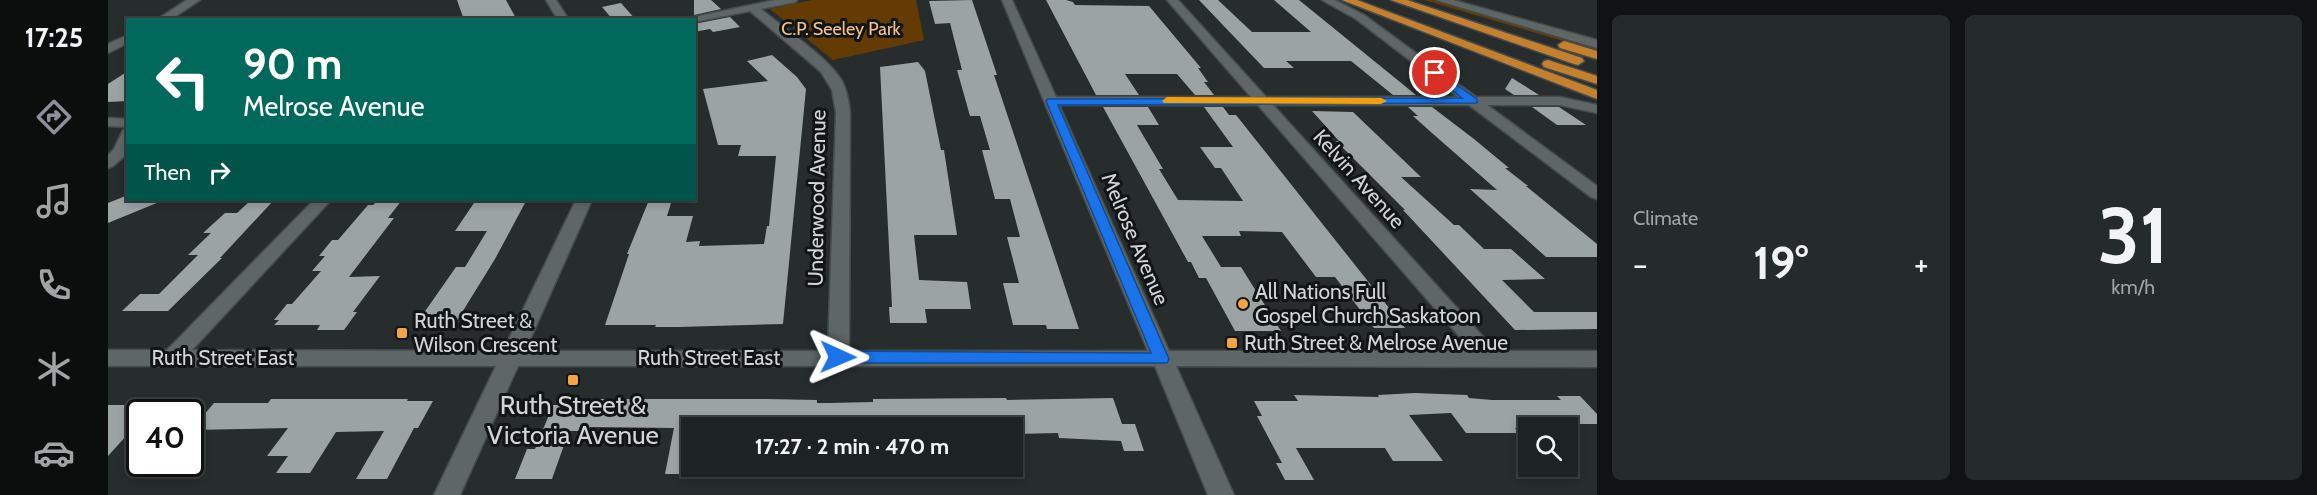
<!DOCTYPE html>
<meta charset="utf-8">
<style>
:root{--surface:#1d2222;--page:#252a2a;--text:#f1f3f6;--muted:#a0a4a5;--line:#3b3f40;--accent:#8c9099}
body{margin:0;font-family:Cabin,sans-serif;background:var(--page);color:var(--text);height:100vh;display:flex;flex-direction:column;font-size:22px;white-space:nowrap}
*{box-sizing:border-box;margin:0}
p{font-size:20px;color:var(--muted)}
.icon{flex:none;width:33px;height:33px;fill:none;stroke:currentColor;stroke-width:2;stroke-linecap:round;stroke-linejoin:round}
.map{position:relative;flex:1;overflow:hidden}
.side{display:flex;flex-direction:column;gap:15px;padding:15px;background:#101313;width:720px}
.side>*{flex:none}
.top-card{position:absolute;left:18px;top:18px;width:570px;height:183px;border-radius:0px;box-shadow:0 3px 9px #0003,0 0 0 2px var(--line);background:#00695c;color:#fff;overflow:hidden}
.buttons{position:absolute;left:1410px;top:417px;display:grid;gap:12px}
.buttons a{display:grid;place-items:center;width:60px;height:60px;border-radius:0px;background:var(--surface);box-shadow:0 3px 9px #0003,0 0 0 2px var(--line);font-size:30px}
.speed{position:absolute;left:18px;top:399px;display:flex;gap:12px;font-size:30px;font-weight:700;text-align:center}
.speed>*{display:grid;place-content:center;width:78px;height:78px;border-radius:50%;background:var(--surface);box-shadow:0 3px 9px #0003,0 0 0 2px var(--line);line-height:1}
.speed .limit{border:3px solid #111;border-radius:9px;background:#fff;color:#111}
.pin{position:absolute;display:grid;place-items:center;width:51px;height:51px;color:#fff;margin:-26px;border:3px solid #fff;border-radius:50%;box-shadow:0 2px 6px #0007}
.me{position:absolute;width:66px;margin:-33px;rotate:91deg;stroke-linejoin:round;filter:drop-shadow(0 0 4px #0008)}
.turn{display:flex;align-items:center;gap:21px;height:126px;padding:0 18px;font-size:27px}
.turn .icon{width:78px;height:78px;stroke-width:2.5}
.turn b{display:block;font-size:42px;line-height:51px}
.then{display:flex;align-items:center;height:57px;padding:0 18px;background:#0003;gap:12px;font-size:22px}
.big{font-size:45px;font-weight:800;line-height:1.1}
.side .card{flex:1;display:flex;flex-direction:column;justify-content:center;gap:9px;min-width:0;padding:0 21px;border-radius:9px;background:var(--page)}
.side .dial{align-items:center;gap:0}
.dial b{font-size:78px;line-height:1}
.heat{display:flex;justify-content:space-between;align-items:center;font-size:33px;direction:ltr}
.side .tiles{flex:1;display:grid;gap:15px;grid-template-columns:repeat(2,1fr)}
.trip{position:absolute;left:573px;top:417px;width:342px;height:60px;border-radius:0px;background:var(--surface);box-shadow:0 3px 9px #0003,0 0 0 2px var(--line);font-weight:800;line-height:60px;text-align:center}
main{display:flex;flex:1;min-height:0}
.tabs{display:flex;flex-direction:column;width:108px;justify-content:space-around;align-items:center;background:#0c0e0e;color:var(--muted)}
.tabs .icon{width:42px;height:42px}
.tabs .on{color:var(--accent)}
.tabs b{font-size:27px;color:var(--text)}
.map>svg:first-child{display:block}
.green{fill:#643c03}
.building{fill:#9ba3a3}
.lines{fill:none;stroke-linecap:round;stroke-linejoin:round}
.minor-casing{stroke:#464b4b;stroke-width:3}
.highway-casing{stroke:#464b4b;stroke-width:3}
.minor{fill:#5f6666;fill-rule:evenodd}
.highway{fill:#c4802c;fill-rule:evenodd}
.route{fill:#1a73e8;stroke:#114b97;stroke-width:1.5}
.slow{fill:#f59e0b}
.poi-dot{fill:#f4a444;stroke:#121515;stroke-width:2}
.labels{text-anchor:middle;stroke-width:6;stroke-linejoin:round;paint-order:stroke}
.far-park-label{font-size:18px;fill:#f3c08a;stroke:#121515}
.street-label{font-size:21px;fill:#d1d5d5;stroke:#121515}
.poi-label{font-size:21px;fill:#d1d5d5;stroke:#121515;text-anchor:start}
.near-poi-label{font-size:26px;fill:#d1d5d5;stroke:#121515}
</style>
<main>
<nav class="tabs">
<b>17:25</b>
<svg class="icon on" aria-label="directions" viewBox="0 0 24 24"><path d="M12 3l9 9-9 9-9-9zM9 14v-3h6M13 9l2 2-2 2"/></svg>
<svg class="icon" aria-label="music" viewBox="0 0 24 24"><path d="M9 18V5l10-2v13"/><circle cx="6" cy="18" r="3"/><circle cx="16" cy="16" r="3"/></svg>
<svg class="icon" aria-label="phone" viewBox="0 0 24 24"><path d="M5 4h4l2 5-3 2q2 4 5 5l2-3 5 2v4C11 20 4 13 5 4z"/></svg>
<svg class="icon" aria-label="climate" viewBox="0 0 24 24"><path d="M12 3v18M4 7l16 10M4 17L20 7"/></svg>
<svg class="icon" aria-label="car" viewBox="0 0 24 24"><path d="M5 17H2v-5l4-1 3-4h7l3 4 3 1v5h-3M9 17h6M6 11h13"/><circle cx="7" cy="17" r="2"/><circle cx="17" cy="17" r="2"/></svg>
</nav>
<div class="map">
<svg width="1489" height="495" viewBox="0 0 1489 495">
<rect width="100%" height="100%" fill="#272d2d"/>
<g class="green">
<polygon points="704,0 808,0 816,40 725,60 662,9"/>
<polygon points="1316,0 1324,0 1489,47 1489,51"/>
</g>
<g class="building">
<polygon points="349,0 398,0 409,20 356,20"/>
<polygon points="586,0 603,0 613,9 586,15"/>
<polygon points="864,0 889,75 886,75 971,329 939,329 938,325 905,325 895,283 911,283 899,237 912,237 902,199 887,199 874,150 882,150 872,116 862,116 849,70 854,70 842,23 827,24 821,1"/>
<polygon points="938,0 958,0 965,2 967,5 1041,6 1093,68 1090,68 1100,82 1096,82 1106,95 1087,95 1069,74 1017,74 1031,95 988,95"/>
<polygon points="1091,0 1110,0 1144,32 1203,32 1166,0 1191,0 1308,95 1285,95 1243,61 1178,61 1186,68 1156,68"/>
<polygon points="513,3 528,20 505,20 494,7"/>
<polygon points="622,17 632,27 605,32 602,29 586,32 586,24"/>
<polygon points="664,55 689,77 698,89 675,324 571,327 547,327 548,325 497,325 521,254 519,254 541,200 564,200 559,216 585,216 578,242 592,241 591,246 656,244 659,226 661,226 668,156 630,156 633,145 610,145 595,89 660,81 639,61"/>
<polygon points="810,62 817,71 833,150 836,150 849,235 806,235 811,280 859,282 863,309 817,309 819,323 782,323 781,307 784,307 772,67"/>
<polygon points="20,71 20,101 0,102 0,84"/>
<polygon points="1404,78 1431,95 1406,95 1397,89"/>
<polygon points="995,107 1040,107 1051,125 1029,125 1055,169 1051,169 1070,200 1135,201 1113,168 1107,168 1092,147 1125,147 1096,107 1115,107 1121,115 1128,115 1297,328 1266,328 1227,277 1208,277 1174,232 1131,231 1133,236 1094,236 1113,267 1133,267 1173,331 1127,331 1098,278 1091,278 1083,262 1080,262"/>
<polygon points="1300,107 1324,107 1366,139 1401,168 1397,168 1420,186 1418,186 1489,244 1489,257 1438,257 1362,189 1389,190 1324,133 1305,116 1310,116"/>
<polygon points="1424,107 1451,107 1478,125 1449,125"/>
<polygon points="1204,111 1245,112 1313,177 1293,177 1346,225 1351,225 1376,249 1403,249 1437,279 1394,280 1426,312 1489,312 1489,329 1407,330 1295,210 1297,210 1228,141 1231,141"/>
<polygon points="20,195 20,200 56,200 0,223 0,203"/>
<polygon points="143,200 166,200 112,258 114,258 60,311 14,311 32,294 51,294 90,255 80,255 103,233 95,233 117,213 129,213"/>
<polygon points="270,200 294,200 280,218 286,218 241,277 272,276 245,312 249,312 236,330 209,330 212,325 166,325 171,320 166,320 179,304 184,304 213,271 204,271 217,256 211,256 224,240 230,240 260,205 265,205"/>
<polygon points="366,203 417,203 387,259 345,327 306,327 348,267 357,267 379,231 347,231"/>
<polygon points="1307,393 1359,395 1361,398 1384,400 1453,400 1449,396 1472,396 1489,414 1489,424 1440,424 1443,428 1407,428 1411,433 1358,433 1343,413 1301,415 1335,461 1285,461 1277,448 1188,448 1206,480 1177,480 1168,463 1174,463 1149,416 1154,416 1146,401 1190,401 1186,395 1271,397 1270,395"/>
<polygon points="898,398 899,400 1005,398 1014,424 1027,424 1036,451 1016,451 1013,441 951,438 950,433 904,434 904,428 584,425 584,474 557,474 566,428 482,427 481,431 461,431 444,479 407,479 419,449 427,449 445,405 461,405 463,399 658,399 709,400 709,403 721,403 765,402 765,399"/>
<polygon points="163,399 300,399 299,401 325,401 310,428 306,428 279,479 248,479 276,431 228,432 202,473 168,473 180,456 159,456 180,428 83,430 106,403 160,403"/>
<polygon points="0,405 32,405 32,434 20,434 0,456"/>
</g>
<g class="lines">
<defs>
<g id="minor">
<polygon points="79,0 92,0 62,20 48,20"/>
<polygon points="438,0 448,0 461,20 450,20"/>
<path d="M 667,0 L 689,0 L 688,2 L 653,9 C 675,28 720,57 734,81 C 739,91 741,102 742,113 L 741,351 L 1040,351 L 894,0 L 904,0 L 948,97 L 1143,97 L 1059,0 L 1070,0 L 1158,97 L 1350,97 L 1248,19 L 1214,0 L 1227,0 L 1256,15 L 1368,97 L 1452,97 L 1489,105 L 1489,113 L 1452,105 L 1379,105 L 1489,186 L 1489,199 L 1483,197 L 1361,105 L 1165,105 L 1388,351 L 1489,351 L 1489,367 L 1068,366 L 1126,495 L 1100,495 L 1047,366 L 410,366 L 352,495 L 326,495 L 388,366 L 0,366 L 0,350 L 59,350 L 206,200 L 223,200 L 84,350 L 395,351 L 468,200 L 484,200 L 417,351 L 720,351 L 728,113 L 724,90 L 713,72 L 642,11 L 586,22 L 586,20 L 572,20 ZM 951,105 L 1150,105 L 1364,351 L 1061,351 Z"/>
<polygon points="1328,0 1345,0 1489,40 1489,48"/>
<polygon points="20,35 20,43 0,53 0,44"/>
<polygon points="0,118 20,119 20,127 0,126"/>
<polygon points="20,129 20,153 5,166 0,168 0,155 6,149 15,130"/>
</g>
<g id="highway">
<polygon points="1234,0 1249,0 1489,90 1489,99"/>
<polygon points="1283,0 1299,0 1474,58 1476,61 1470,65 1466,64"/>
<polygon points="1456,41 1489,51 1489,59 1452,48 1450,45"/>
<polygon points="1440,60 1489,76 1489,84 1436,67 1434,64 1436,61"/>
</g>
</defs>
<use href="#minor" class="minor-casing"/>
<use href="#highway" class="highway-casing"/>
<use href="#minor" class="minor"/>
<use href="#highway" class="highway"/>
</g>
<polygon class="route" points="1327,70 1369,99 1369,103 950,105 1061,359 1059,363 730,363 724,361 722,357 724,353 730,351 1043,353 938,101 940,99 1354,98 1324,75 1322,73"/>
<polygon class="slow" points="1059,97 1273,98 1279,101 1273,104 1056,103 1054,101"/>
<g class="poi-dot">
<circle cx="1135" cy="304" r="6"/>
<rect x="288" y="327" width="12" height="12" rx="3"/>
<rect x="1118" y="337" width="12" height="12" rx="3"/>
<rect x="459" y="374" width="12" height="12" rx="3"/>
</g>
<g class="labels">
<g class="far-park-label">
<text x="733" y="35">C.P. Seeley Park</text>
</g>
<g class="street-label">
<text transform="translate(1251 179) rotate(48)" y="7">Kelvin Avenue</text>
<text transform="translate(709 198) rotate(-89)" y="7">Underwood Avenue</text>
<text transform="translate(1027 239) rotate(67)" y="7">Melrose Avenue</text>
<text x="115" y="365">Ruth Street East</text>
<text x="601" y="365">Ruth Street East</text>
</g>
<g class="poi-label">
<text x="1147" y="299">All Nations Full<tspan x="1147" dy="24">Gospel Church Saskatoon</tspan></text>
<text x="306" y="328">Ruth Street &amp;<tspan x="306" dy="24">Wilson Crescent</tspan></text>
<text x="1136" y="350">Ruth Street &amp; Melrose Avenue</text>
</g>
<g class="near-poi-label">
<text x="465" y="414">Ruth Street &amp;<tspan x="465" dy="30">Victoria Avenue</tspan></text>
</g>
</g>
</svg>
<div class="buttons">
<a><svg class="icon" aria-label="search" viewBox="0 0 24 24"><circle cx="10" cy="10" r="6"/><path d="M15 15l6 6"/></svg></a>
</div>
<div class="speed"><div class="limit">40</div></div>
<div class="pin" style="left:1327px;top:73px;background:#d93025"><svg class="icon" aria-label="arrive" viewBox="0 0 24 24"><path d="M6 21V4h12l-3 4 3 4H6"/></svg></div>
<svg class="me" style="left:730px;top:357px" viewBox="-20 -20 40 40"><path d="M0-17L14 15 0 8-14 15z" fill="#1a73e8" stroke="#fff" stroke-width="4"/></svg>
<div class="trip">17:27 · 2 min · 470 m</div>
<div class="top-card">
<div class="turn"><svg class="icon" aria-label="left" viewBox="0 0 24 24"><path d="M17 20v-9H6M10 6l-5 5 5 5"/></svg><div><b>90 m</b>Melrose Avenue</div></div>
<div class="then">Then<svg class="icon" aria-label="right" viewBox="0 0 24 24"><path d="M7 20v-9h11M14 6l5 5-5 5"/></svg></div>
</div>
</div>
<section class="side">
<div class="tiles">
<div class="card"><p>Climate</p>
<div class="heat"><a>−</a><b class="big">19°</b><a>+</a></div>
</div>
<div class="card dial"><b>31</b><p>km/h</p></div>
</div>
</section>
</main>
